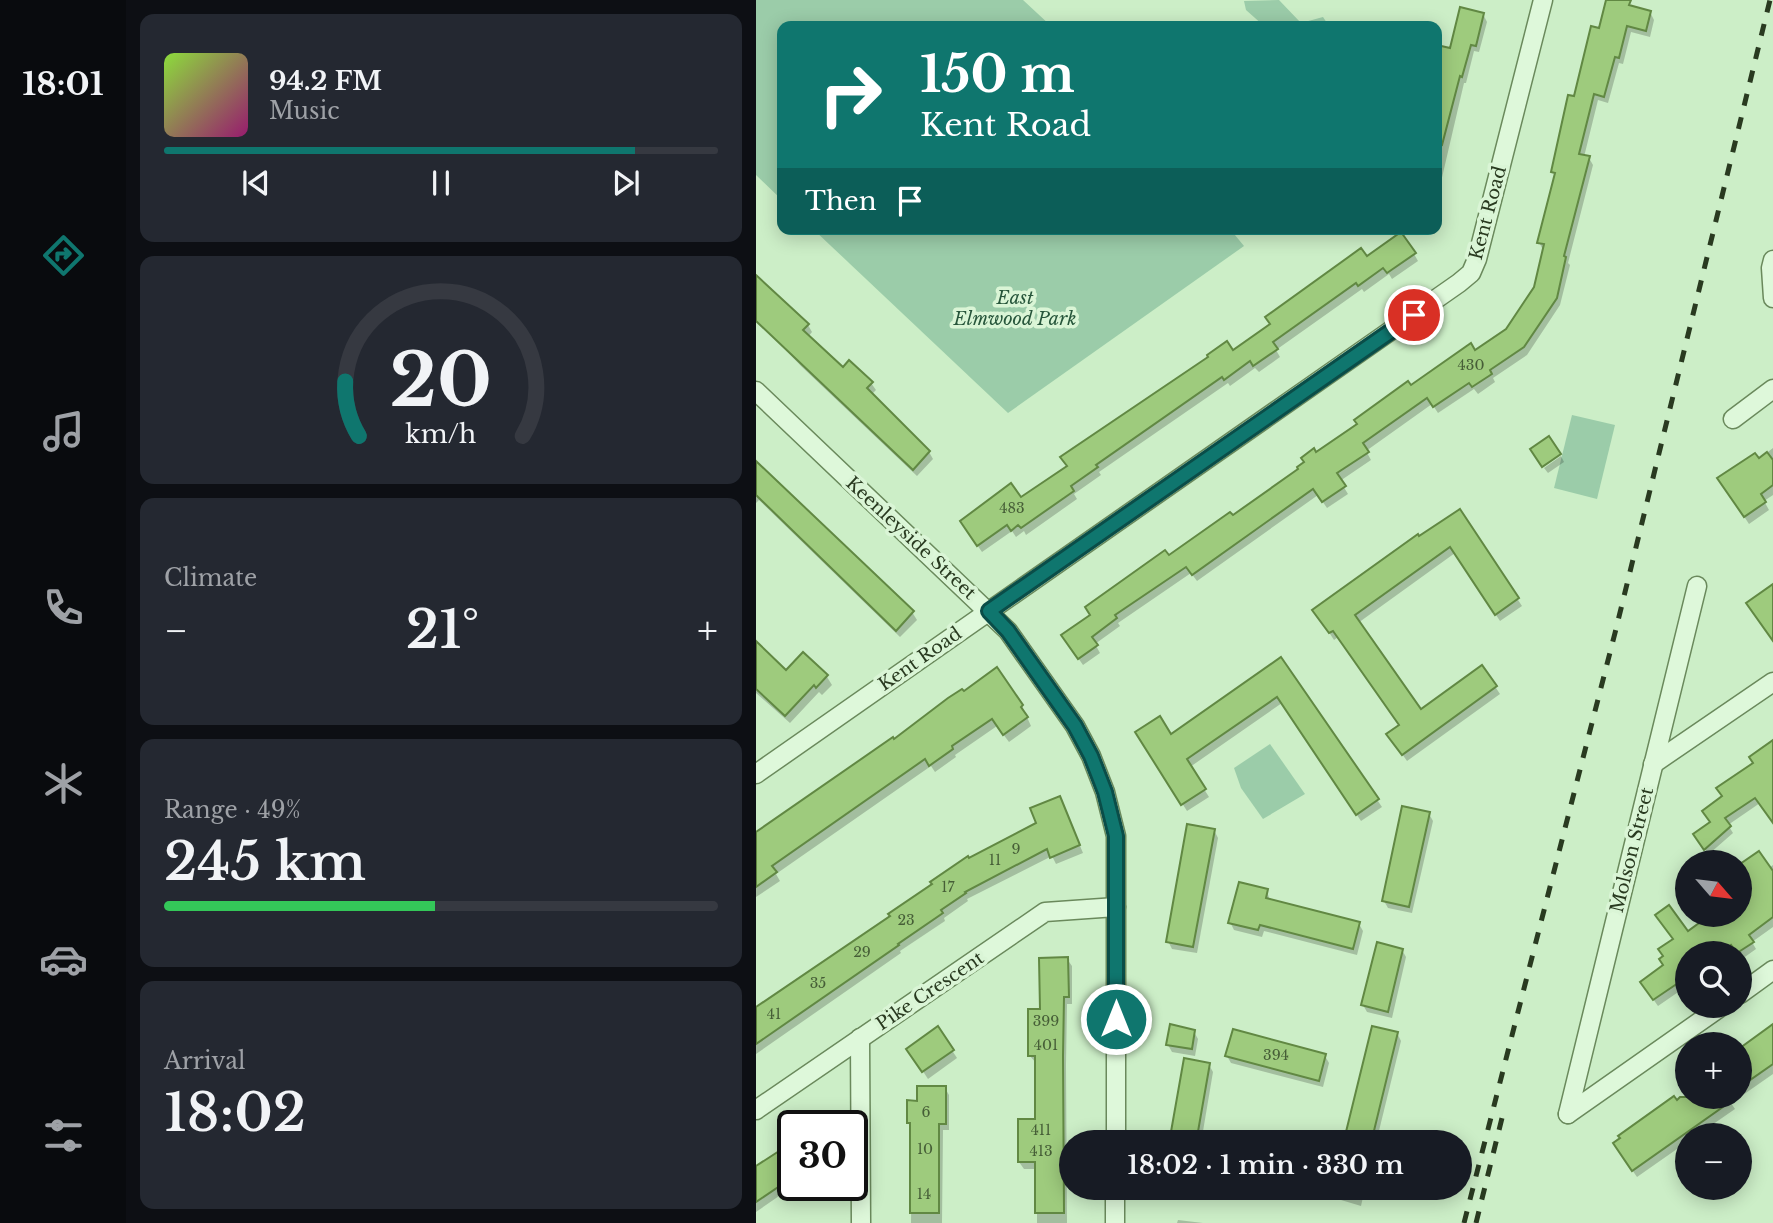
<!DOCTYPE html>
<meta charset="utf-8">
<style>
:root{--surface:#171b24;--page:#242831;--text:#f1f3f6;--muted:#9ea1a6;--line:#363941;--accent:#0f766e}
body{margin:0;font-family:"Libre Baskerville",serif;background:var(--page);color:var(--text);height:100vh;display:flex;flex-direction:column;font-size:26px;white-space:nowrap}
*{box-sizing:border-box;margin:0}
p{font-size:23px;color:var(--muted)}
.icon{flex:none;width:38px;height:38px;fill:none;stroke:currentColor;stroke-width:2;stroke-linecap:round;stroke-linejoin:round}
.map{position:relative;flex:1;overflow:hidden}
.sheet{display:flex;flex-direction:column;gap:14px;padding:14px;background:#0d0f14;width:630px}
.sheet>*{flex:none}
.top-card{position:absolute;left:21px;top:21px;width:665px;height:214px;border-radius:14px;box-shadow:0 4px 18px #0003;background:#0f766e;color:#fff;overflow:hidden}
.needle{width:46px;rotate:118deg}
.tools{position:absolute;left:919px;top:850px;display:grid;gap:14px}
.tools a{display:grid;place-items:center;width:77px;height:77px;border-radius:50%;background:var(--surface);box-shadow:0 4px 18px #0003;font-size:35px}
.speed{position:absolute;left:21px;top:1110px;display:flex;gap:14px;font-size:35px;font-weight:700;text-align:center}
.speed>*{display:grid;place-content:center;width:91px;height:91px;border-radius:50%;background:var(--surface);box-shadow:0 4px 18px #0003;line-height:1}
.speed .limit{border:4px solid #111;border-radius:10px;background:#fff;color:#111}
.pin{position:absolute;display:grid;place-items:center;width:60px;height:60px;color:#fff;margin:-30px;border:4px solid #fff;border-radius:50%;box-shadow:0 2px 7px #0007}
.me{position:absolute;width:77px;margin:-38px;rotate:0deg;stroke-linejoin:round;filter:drop-shadow(0 0 5px #0008)}
.turn{display:flex;align-items:center;gap:24px;height:147px;padding:0 28px;font-size:32px}
.turn .icon{width:91px;height:91px;stroke-width:2.5}
.turn b{display:block;font-size:49px;line-height:60px}
.then{display:flex;align-items:center;height:66px;padding:0 28px;background:#0003;gap:14px;font-size:26px}
.big{font-size:52px;font-weight:600;line-height:1.1}
.sheet .card{flex:1;display:flex;flex-direction:column;justify-content:center;gap:10px;min-width:0;padding:0 24px;border-radius:14px;background:var(--page)}
.sheet .dial{align-items:center;gap:0}
.dial svg{height:182px;overflow:visible;fill:none;stroke:var(--line);stroke-width:7;stroke-linecap:round;text-anchor:middle}
.dial text{fill:var(--text);stroke:none}
.song{display:flex;align-items:center;gap:21px}
.cover{width:84px;height:84px;border-radius:10px;background:linear-gradient(135deg,hsl(90 70% 55%),hsl(320 70% 35%))}
.played{height:7px;border-radius:4px;background:linear-gradient(90deg,var(--accent) 85%,var(--line) 85%)}
.keys{display:flex;justify-content:space-around;direction:ltr}
.heat{display:flex;justify-content:space-between;align-items:center;font-size:38px;direction:ltr}
.charge{height:10px;border-radius:5px;background:linear-gradient(90deg,#34c759 49%,var(--line) 0)}
.trip{position:absolute;left:303px;top:1130px;width:413px;height:70px;border-radius:35px;background:var(--surface);box-shadow:0 4px 18px #0003;font-weight:600;line-height:70px;text-align:center}
main{display:flex;flex:1;min-height:0}
.menu{display:flex;flex-direction:column;width:126px;justify-content:space-around;align-items:center;background:#090b0e;color:var(--muted)}
.menu .icon{width:49px;height:49px}
.menu .selected{color:var(--accent)}
.menu b{font-size:32px;color:var(--text)}
.map>svg:first-child{display:block}
.green{fill:#9bcca9}
.shadow{fill:#0003}
.building{fill:#9ecb7d;stroke:#618843;stroke-width:2}
.lines{fill:none;stroke-linecap:round;stroke-linejoin:round}
.street-casing{stroke:#6a895c;stroke-width:21}
.street{stroke:#def8da;stroke-width:18}
.rail{stroke:#293a20;stroke-width:5;stroke-dasharray:12 12;stroke-linecap:butt}
.route-casing{stroke:#0a4d48;stroke-width:18}
.route{stroke:#0f766e;stroke-width:12}
.labels{text-anchor:middle;stroke-width:7;stroke-linejoin:round;paint-order:stroke}
.number-label{font-size:14px;fill:#465e37}
.street-label{font-size:18px;fill:#293a20;stroke:#daf5d6}
.park-label{font-size:18px;font-style:italic;fill:#27563b;stroke:#daf5d6}
</style>
<main>
<nav class="menu">
<b>18:01</b>
<svg class="icon selected" aria-label="directions" viewBox="0 0 24 24"><path d="M12 3l9 9-9 9-9-9zM9 14v-3h6M13 9l2 2-2 2"/></svg>
<svg class="icon" aria-label="music" viewBox="0 0 24 24"><path d="M9 18V5l10-2v13"/><circle cx="6" cy="18" r="3"/><circle cx="16" cy="16" r="3"/></svg>
<svg class="icon" aria-label="phone" viewBox="0 0 24 24"><path d="M5 4h4l2 5-3 2q2 4 5 5l2-3 5 2v4C11 20 4 13 5 4z"/></svg>
<svg class="icon" aria-label="climate" viewBox="0 0 24 24"><path d="M12 3v18M4 7l16 10M4 17L20 7"/></svg>
<svg class="icon" aria-label="car" viewBox="0 0 24 24"><path d="M5 17H2v-5l4-1 3-4h7l3 4 3 1v5h-3M9 17h6M6 11h13"/><circle cx="7" cy="17" r="2"/><circle cx="17" cy="17" r="2"/></svg>
<svg class="icon" aria-label="filters" viewBox="0 0 24 24"><path d="M4 7h16M4 17h16"/><circle cx="9" cy="7" r="2"/><circle cx="15" cy="17" r="2"/></svg>
</nav>
<section class="sheet">
<div class="card">
<div class="song"><i class="cover"></i><div><b>94.2 FM</b><p>Music</p></div></div>
<div class="played"></div>
<div class="keys"><svg class="icon" aria-label="previous" viewBox="0 0 24 24"><path d="M18 5L8 12l10 7zM5 5v14"/></svg><svg class="icon" aria-label="pause" viewBox="0 0 24 24"><path d="M8 5v14M16 5v14"/></svg><svg class="icon" aria-label="next" viewBox="0 0 24 24"><path d="M6 5l10 7-10 7zM19 5v14"/></svg></div>
</div>
<div class="card dial"><svg viewBox="0 0 100 80">
<path d="M14 69A42 42 0 1 1 86 69"/>
<path d="M14 69A42 42 0 0 1 8 45" stroke="#0f766e"/>
<text x="50" y="56" font-size="32" font-weight="700">20</text>
<text x="50" y="72" font-size="11">km/h</text>
</svg></div>
<div class="card"><p>Climate</p>
<div class="heat"><a>−</a><b class="big">21°</b><a>+</a></div>
</div>
<div class="card"><p>Range · 49%</p><b class="big">245 km</b><div class="charge"></div></div>
<div class="card"><p>Arrival</p><b class="big">18:02</b></div>
</section>
<div class="map">
<svg width="1017" height="1223" viewBox="0 0 1017 1223">
<rect width="100%" height="100%" fill="#cceec7"/>
<g class="green">
<polygon points="0,0 267,0 295,26 26,26 26,200 0,175"/>
<polygon points="523,0 545,23 567,17 573,26 508,26 490,10 488,1"/>
<polygon points="57,229 474,229 488,246 252,413"/>
<polygon points="816,415 859,425 841,499 798,488"/>
<polygon points="514,744 549,794 507,819 485,788 478,768"/>
</g>
<g class="shadow">
<polygon points="894,12 898,20 894,37 875,32 867,64 863,63 852,103 842,100 828,157 833,158 837,165 812,263 814,265 804,305 771,355 737,378 739,382 722,394 718,389 682,413 676,404 610,451 615,460 584,481 592,494 571,508 562,495 441,581 435,573 362,623 364,626 339,644 344,653 327,665 311,642 412,557 476,518 545,470 560,454 655,388 719,352 751,330 780,288 787,250 783,242 800,177 797,171 844,30"/>
<polygon points="727,14 731,22 723,52 718,51 710,83 708,83 681,199 681,47 695,50"/>
<polygon points="681,199 686,207 681,227"/>
<polygon points="661,229 680,229 679,234"/>
<polygon points="658,254 662,261 636,279 633,274 608,292 606,289 520,350 524,357 503,372 499,368 474,386 472,383 343,472 345,475 318,494 321,499 270,535 268,531 260,537 256,531 226,552 210,529 264,500 610,258"/>
<polygon points="0,276 52,325 56,332 52,337 87,369 115,383 120,390 115,395 173,452 177,459 161,476 45,366 0,319"/>
<polygon points="1017,448 1017,495 1008,501 1013,510 993,524 968,486"/>
<polygon points="805,456 808,462 792,473 788,468"/>
<polygon points="0,464 156,612 161,620 144,637 3,500 0,503"/>
<polygon points="703,511 766,606 744,621 699,553 602,623 665,711 726,667 744,694 651,761 637,741 645,726 582,637 578,640 563,617 662,538"/>
<polygon points="0,643 30,672 47,654 71,677 76,685 66,695 63,692 34,723 0,693"/>
<polygon points="525,660 626,807 605,821 526,703 434,767 453,797 431,811 381,732 415,736"/>
<polygon points="266,706 275,726 253,742 241,726 199,755 200,757 179,772 175,766 20,874 24,881 0,897 0,839 138,741"/>
<polygon points="1017,742 1017,818 1004,803 972,825 977,833 953,854 942,841 956,822 968,797"/>
<polygon points="307,805 327,853 300,864 296,856 211,899 212,901 188,918 189,921 144,951 145,953 0,1054 0,1010 136,916 282,824"/>
<polygon points="673,814 677,821 656,913 632,908 628,901"/>
<polygon points="458,830 462,838 441,953 416,949 412,941"/>
<polygon points="985,862 1013,868 1017,865 1017,927 996,942 1000,949 986,959 980,950 975,954 931,954 931,986 902,1006 890,989 931,933 984,915"/>
<polygon points="511,891 514,901 603,924 607,931 601,955 508,931 506,937 478,930 474,922"/>
<polygon points="646,950 650,957 636,1018 611,1012 607,1005"/>
<polygon points="311,959 316,966 316,1004 311,1004 310,1065 311,1223 281,1223 281,1169 268,1169 263,1162 281,1121 280,1063 274,1056 285,1011"/>
<polygon points="1017,1027 1017,1074 984,1097 984,1050"/>
<polygon points="617,1028 641,1033 645,1041 620,1143 589,1143"/>
<polygon points="182,1029 201,1058 172,1079 157,1056"/>
<polygon points="438,1032 442,1039 439,1056 416,1052 412,1045"/>
<polygon points="471,1056 569,1056 573,1063 567,1087 475,1063"/>
<polygon points="453,1065 457,1072 445,1143 415,1143"/>
<polygon points="189,1088 193,1095 193,1130 187,1130 186,1223 155,1223 156,1129 152,1123 163,1102"/>
<polygon points="931,1094 931,1097 983,1097 975,1103 979,1109 940,1136 931,1136 931,1142 881,1177 863,1151 908,1110"/>
<polygon points="476,1137 498,1143 474,1143"/>
<polygon points="37,1145 37,1185 39,1185 0,1212 0,1169"/>
<polygon points="45,1185 58,1185 49,1190"/>
<polygon points="545,1188 609,1188 605,1206"/>
<polygon points="422,1220 447,1223 421,1223"/>
</g>
<g class="building">
<polygon points="850,0 875,0 873,5 895,11 890,31 871,26 863,58 859,57 848,97 838,94 823,154 834,156 808,256 810,257 801,298 768,347 734,370 736,374 716,387 713,383 677,407 671,398 607,443 613,452 581,473 590,486 566,502 557,489 436,575 430,567 359,615 361,618 336,637 342,645 322,659 305,635 334,615 329,607 409,550 413,555 474,512 477,515 542,469 541,467 548,462 545,458 558,448 560,452 601,424 598,420 652,381 655,385 715,343 719,350 750,329 778,287 788,244 781,243 799,173 795,172 812,95 818,96 835,26 843,28"/>
<polygon points="704,7 728,13 720,46 715,45 706,77 704,76 686,145 681,144 681,45 694,48"/>
<polygon points="645,232 660,253 631,273 627,268 602,286 600,283 517,342 522,349 497,366 494,361 468,380 466,377 340,465 342,467 315,486 318,491 265,528 262,525 255,531 251,525 221,546 204,521 255,483 265,497 311,466 304,457 452,357 451,355 471,341 477,350 514,324 509,317 605,248 611,256"/>
<polygon points="0,275 53,324 47,330 87,367 93,360 117,382 111,388 174,451 157,470 0,321"/>
<polygon points="793,436 805,454 786,467 774,449"/>
<polygon points="1011,452 1017,460 1017,485 1005,494 1010,502 988,517 961,478 999,453 1003,458"/>
<polygon points="0,461 158,611 140,631 0,495"/>
<polygon points="704,509 763,598 739,615 694,547 599,615 665,709 726,665 741,686 646,755 630,734 643,725 577,631 573,633 556,610 662,534 663,536"/>
<polygon points="1017,584 1017,641 990,603"/>
<polygon points="0,641 30,670 47,652 72,675 60,688 58,685 29,716 0,689"/>
<polygon points="525,657 623,799 600,815 521,697 431,759 450,789 425,805 379,732 404,716 415,734"/>
<polygon points="241,667 267,705 265,707 272,717 247,735 236,719 196,746 197,749 173,766 169,759 16,866 21,872 0,887 0,832 137,737 138,739 192,698 206,689 208,691"/>
<polygon points="1017,740 1017,823 999,798 969,818 975,826 948,850 937,834 954,822 946,811 966,796 960,788 997,763 993,757"/>
<polygon points="304,796 324,845 294,858 291,849 209,892 210,893 185,910 187,913 142,944 143,945 0,1044 0,1007 134,916 132,914 176,884 174,882 212,856 213,858 280,823 274,808"/>
<polygon points="646,806 674,812 653,907 626,901"/>
<polygon points="431,824 459,829 437,947 410,942"/>
<polygon points="1003,851 1017,871 1017,917 993,935 998,942 981,953 975,945 963,954 931,954 931,977 897,1000 884,982 907,965 903,959 907,956 902,949 917,939 899,915 913,905 932,931 954,915 984,915 984,864"/>
<polygon points="483,882 512,889 510,898 604,922 597,949 504,925 502,930 472,923"/>
<polygon points="621,942 647,949 632,1012 605,1005"/>
<polygon points="312,957 313,997 308,997 307,1056 308,1213 279,1213 279,1162 262,1162 262,1119 279,1119 279,1056 272,1056 272,1009 284,1009 283,958"/>
<polygon points="414,1024 439,1030 436,1049 410,1045"/>
<polygon points="1017,1024 1017,1064 984,1087 984,1048"/>
<polygon points="182,1026 198,1050 166,1072 150,1049"/>
<polygon points="616,1026 642,1032 615,1143 600,1143 588,1140"/>
<polygon points="477,1029 570,1054 563,1081 469,1056"/>
<polygon points="428,1058 454,1063 440,1143 413,1143"/>
<polygon points="161,1086 190,1086 190,1124 183,1124 183,1213 154,1213 154,1123 151,1123 151,1100 161,1101"/>
<polygon points="918,1096 921,1100 924,1097 981,1097 876,1171 857,1143 864,1138 862,1136"/>
<polygon points="37,1142 37,1177 0,1202 0,1166"/>
</g>
<g class="lines">
<defs>
<g id="street">
<polyline points="1017,260 1015,268 1017,298"/>
<polyline points="0,391 252,631 319,726 335,756 349,792 360,836 360,1143"/>
<polyline points="977,419 1017,389"/>
<polyline points="897,764 1017,682"/>
<polyline points="0,774 703,283 715,273 721,259 787,0"/>
<polyline points="984,994 1017,970"/>
<polyline points="104,1038 105,1223"/>
<polyline points="0,1110 289,912 360,907"/>
<polyline points="812,1114 941,586"/>
<polyline points="812,1114 966,1006"/>
<polyline points="359,1223 359,1188"/>
</g>
</defs>
<use href="#street" class="street-casing"/>
<use href="#street" class="street"/>
<g class="rail">
<polyline points="708,1223 859,633 1014,0"/>
<polyline points="720,1223 746,1118"/>
</g>
</g>
<g class="lines">
<defs>
<polyline id="route" points="360,1019 360,836 349,792 335,756 319,726 252,631 233,611 658,315"/>
</defs>
<use href="#route" class="route-casing"/>
<use href="#route" class="route"/>
</g>
<g class="labels">
<g class="number-label">
<text x="715" y="370">430</text>
<text x="256" y="513">483</text>
<text x="260" y="854">9</text>
<text x="239" y="865">11</text>
<text x="192" y="892">17</text>
<text x="150" y="925">23</text>
<text x="106" y="957">29</text>
<text x="62" y="988">35</text>
<text x="18" y="1019">41</text>
<text x="290" y="1026">399</text>
<text x="290" y="1050">401</text>
<text x="520" y="1060">394</text>
<text x="170" y="1117">6</text>
<text x="285" y="1135">411</text>
<text x="169" y="1154">10</text>
<text x="285" y="1156">413</text>
<text x="168" y="1199">14</text>
</g>
<g class="street-label">
<text transform="translate(732 213) rotate(-75)" y="6">Kent Road</text>
<text transform="translate(155 538) rotate(43)" y="6">Keenleyside Street</text>
<text transform="translate(164 659) rotate(-35)" y="6">Kent Road</text>
<text transform="translate(876 850) rotate(-76)" y="6">Molson Street</text>
<text transform="translate(174 991) rotate(-34)" y="6">Pike Crescent</text>
</g>
<g class="park-label">
<text x="259" y="304">East<tspan x="259" dy="21">Elmwood Park</tspan></text>
</g>
</g>
</svg>
<div class="tools">
<a><svg class="needle" viewBox="-14 -14 28 28"><path d="M0-13l5 13h-10z" fill="#e53935"/><path d="M0 13l5-13h-10z" fill="#9ea1a6"/></svg></a>
<a><svg class="icon" aria-label="search" viewBox="0 0 24 24"><circle cx="10" cy="10" r="6"/><path d="M15 15l6 6"/></svg></a>
<a>+</a>
<a>−</a>
</div>
<div class="speed"><div class="limit">30</div></div>
<div class="pin" style="left:658px;top:315px;background:#d93025"><svg class="icon" aria-label="arrive" viewBox="0 0 24 24"><path d="M6 21V4h12l-3 4 3 4H6"/></svg></div>
<svg class="me" style="left:360px;top:1019px" viewBox="-20 -20 40 40"><circle r="17" fill="#0f766e" stroke="#fff" stroke-width="3"/><path d="M0-11L8 9 0 5-8 9z" fill="#fff"/></svg>
<div class="trip">18:02 · 1 min · 330 m</div>
<div class="top-card">
<div class="turn"><svg class="icon" aria-label="right" viewBox="0 0 24 24"><path d="M7 20v-9h11M14 6l5 5-5 5"/></svg><div><b>150 m</b>Kent Road</div></div>
<div class="then">Then<svg class="icon" aria-label="arrive" viewBox="0 0 24 24"><path d="M6 21V4h12l-3 4 3 4H6"/></svg></div>
</div>
</div>
</main>
